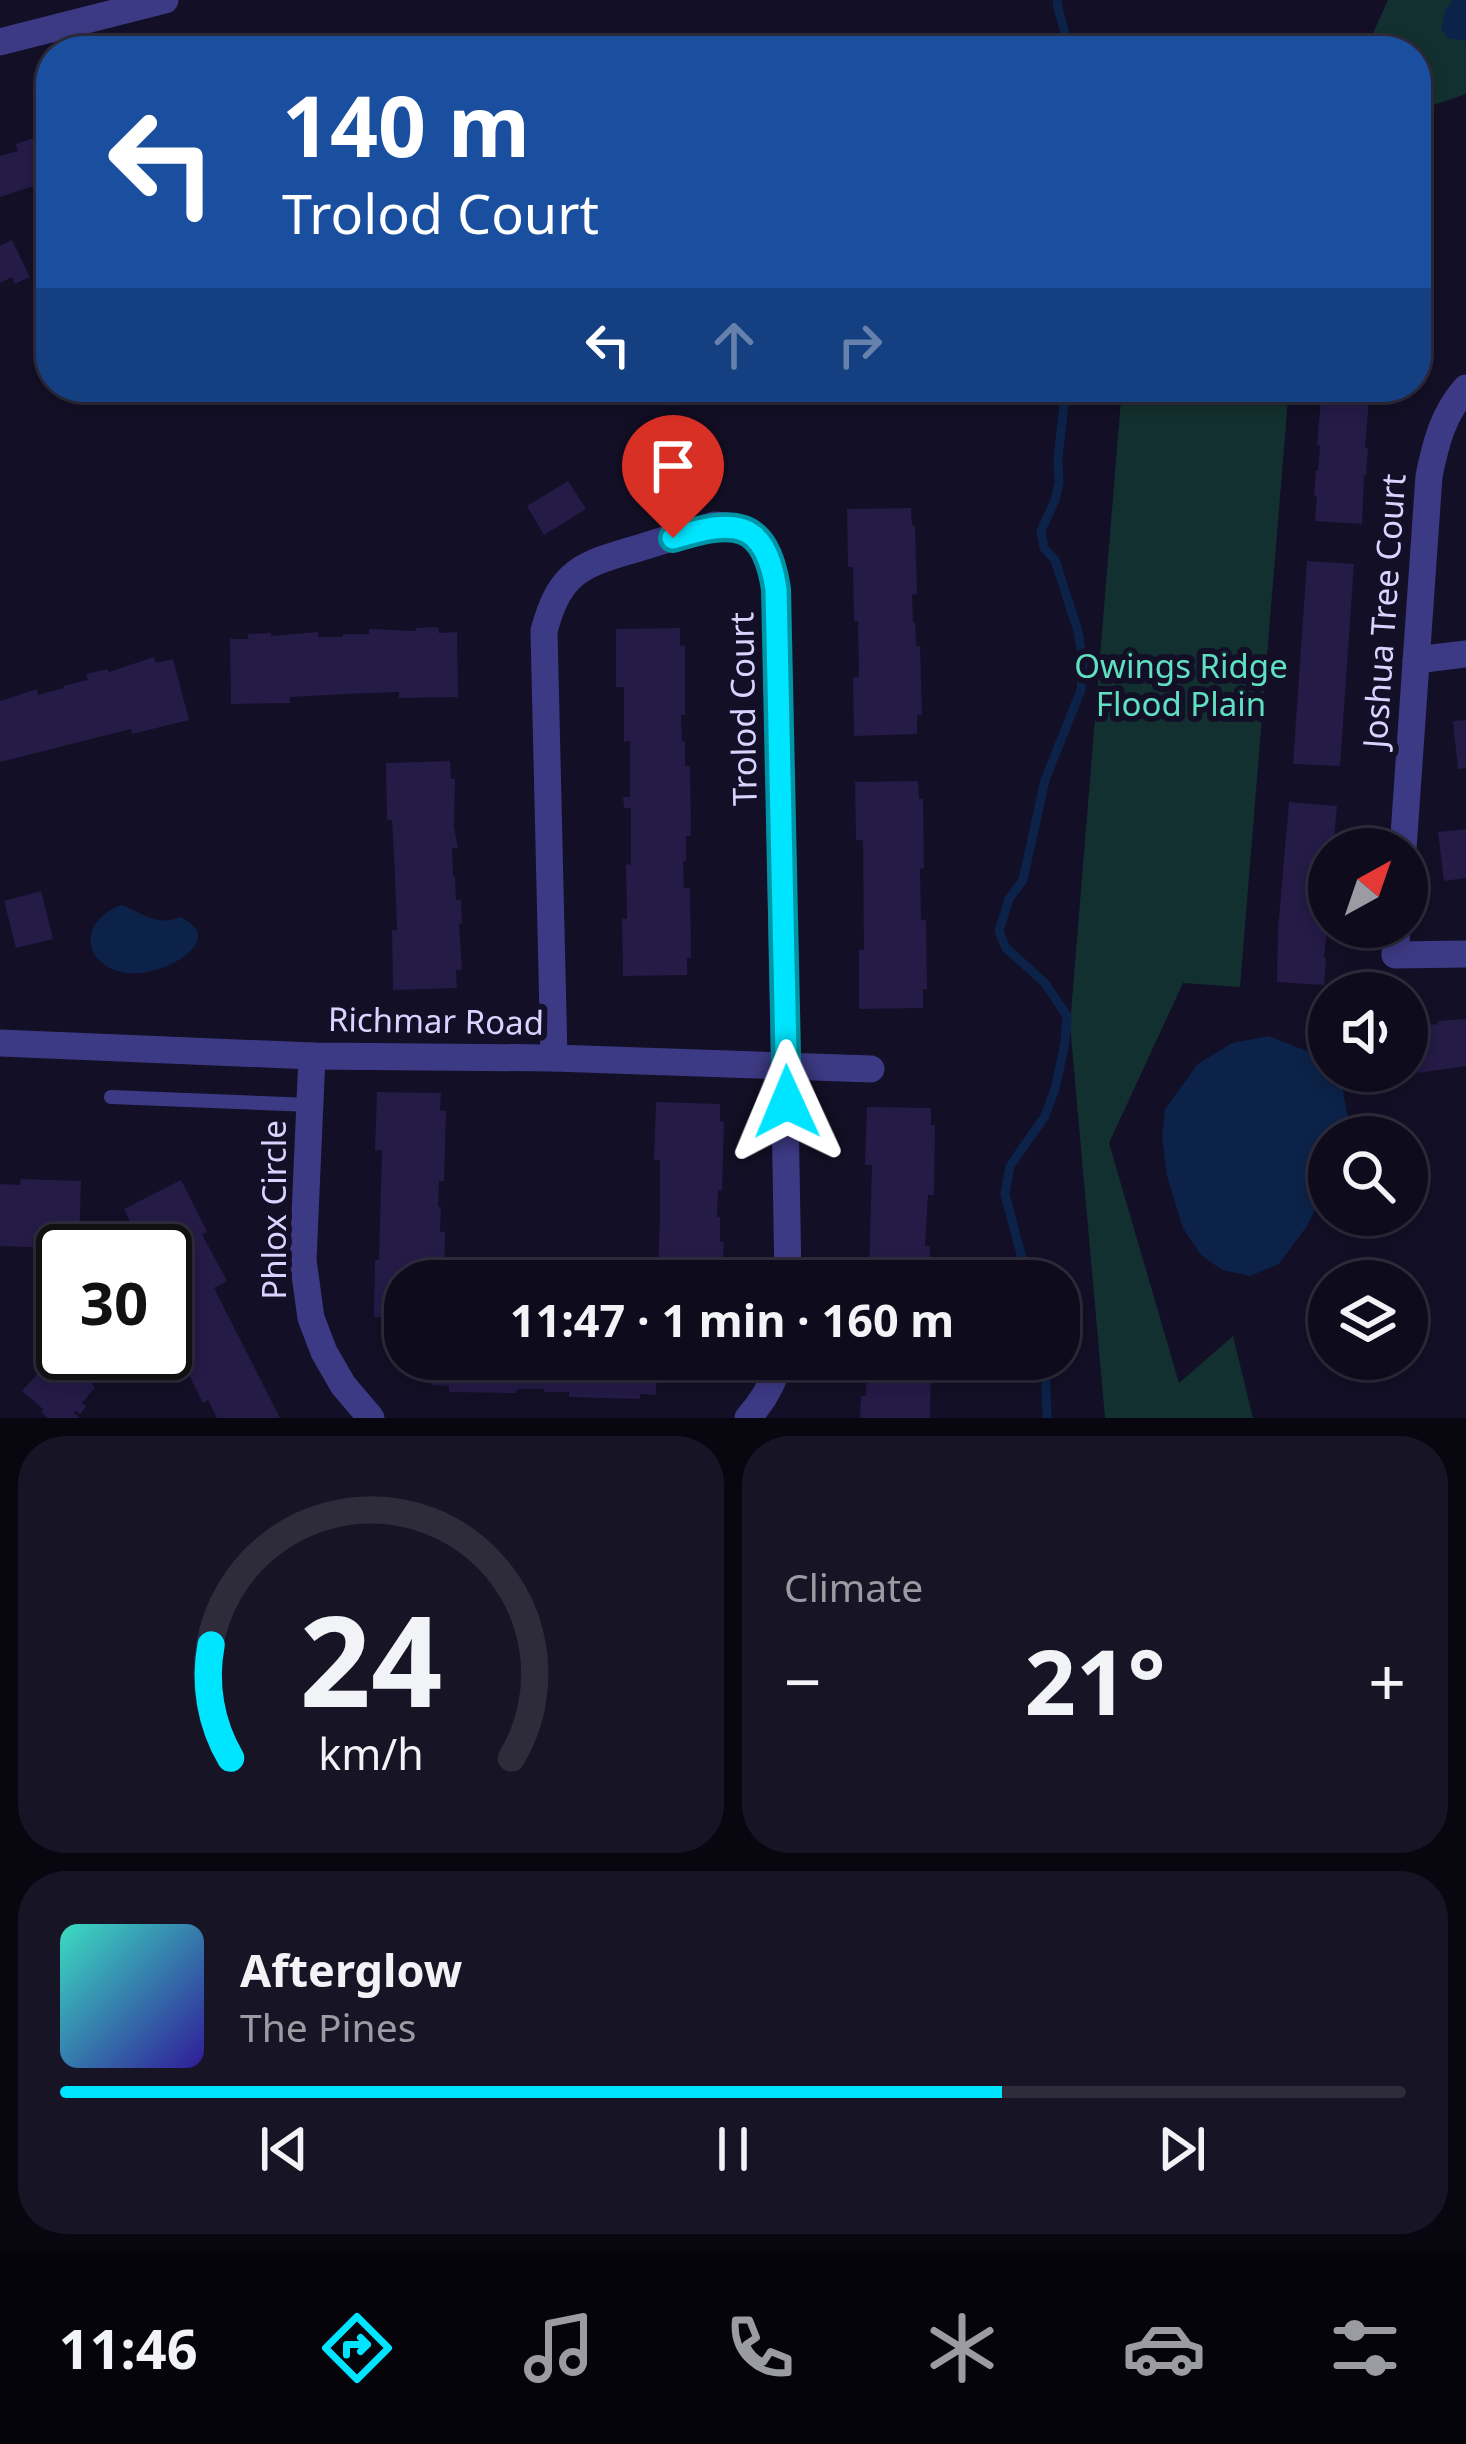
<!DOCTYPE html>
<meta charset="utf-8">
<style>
:root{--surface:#0e0b1c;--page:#171425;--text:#f1f3f6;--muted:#9b9ba3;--line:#2e2b3b;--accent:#00e5ff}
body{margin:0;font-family:"Noto Sans",sans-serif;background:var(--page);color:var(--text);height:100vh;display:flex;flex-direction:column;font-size:45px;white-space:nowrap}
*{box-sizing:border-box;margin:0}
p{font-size:39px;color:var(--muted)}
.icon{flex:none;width:66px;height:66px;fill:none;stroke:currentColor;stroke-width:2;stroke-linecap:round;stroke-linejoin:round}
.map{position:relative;height:1418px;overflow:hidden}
.drawer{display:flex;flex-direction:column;gap:18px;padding:18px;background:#08060f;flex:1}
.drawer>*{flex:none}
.banner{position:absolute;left:36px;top:36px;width:1395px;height:366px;border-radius:48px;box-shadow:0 6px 18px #0003,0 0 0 3px var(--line);background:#1a4fa0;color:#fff;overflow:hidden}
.needle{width:78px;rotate:40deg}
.controls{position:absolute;left:1308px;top:828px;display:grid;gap:24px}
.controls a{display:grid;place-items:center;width:120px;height:120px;border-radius:50%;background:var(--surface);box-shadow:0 6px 18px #0003,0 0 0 3px var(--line);font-size:60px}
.speed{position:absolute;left:36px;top:1224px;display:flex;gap:24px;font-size:60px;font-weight:700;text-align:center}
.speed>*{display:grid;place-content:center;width:156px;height:156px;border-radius:50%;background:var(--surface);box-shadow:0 6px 18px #0003,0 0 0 3px var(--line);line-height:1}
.speed .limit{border:6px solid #111;border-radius:18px;background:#fff;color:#111}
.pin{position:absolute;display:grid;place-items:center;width:102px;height:102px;color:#fff;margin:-123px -51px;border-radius:50% 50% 50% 0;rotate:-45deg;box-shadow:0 0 12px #0007}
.pin .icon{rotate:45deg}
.me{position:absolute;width:132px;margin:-66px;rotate:359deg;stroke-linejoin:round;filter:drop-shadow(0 0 9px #0008)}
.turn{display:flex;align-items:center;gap:42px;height:252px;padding:0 48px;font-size:54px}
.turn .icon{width:156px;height:156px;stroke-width:2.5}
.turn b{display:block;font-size:84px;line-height:102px}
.lanes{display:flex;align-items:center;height:114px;padding:0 48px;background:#0003;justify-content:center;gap:60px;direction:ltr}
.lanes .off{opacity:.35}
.big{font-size:90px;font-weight:700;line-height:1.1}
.drawer .widget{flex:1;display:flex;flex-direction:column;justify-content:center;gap:18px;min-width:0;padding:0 42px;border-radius:48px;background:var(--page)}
.drawer .dial{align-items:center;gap:0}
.dial svg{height:312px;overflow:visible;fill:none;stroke:var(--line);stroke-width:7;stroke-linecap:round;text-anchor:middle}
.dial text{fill:var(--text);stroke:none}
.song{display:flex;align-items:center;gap:36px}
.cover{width:144px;height:144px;border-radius:18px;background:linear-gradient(135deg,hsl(170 70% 55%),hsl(250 70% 35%))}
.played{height:12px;border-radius:6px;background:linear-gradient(90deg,var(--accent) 70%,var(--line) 70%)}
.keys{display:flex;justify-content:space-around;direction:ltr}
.heat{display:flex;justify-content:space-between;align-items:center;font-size:66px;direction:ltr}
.drawer .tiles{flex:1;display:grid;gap:18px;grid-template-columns:1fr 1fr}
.widget:last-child{grid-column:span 2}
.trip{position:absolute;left:384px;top:1260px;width:696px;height:120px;border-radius:48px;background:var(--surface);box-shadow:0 6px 18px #0003,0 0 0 3px var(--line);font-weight:700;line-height:120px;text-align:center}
.tab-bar{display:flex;height:192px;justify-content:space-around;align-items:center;background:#06040b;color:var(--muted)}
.tab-bar .icon{width:84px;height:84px}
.tab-bar .current{color:var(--accent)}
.tab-bar b{font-size:54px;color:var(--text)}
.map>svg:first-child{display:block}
.green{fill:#12302f}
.water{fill:#0c2248}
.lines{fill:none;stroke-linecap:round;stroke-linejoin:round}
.stream{stroke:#0c2248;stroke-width:9}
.building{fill:#241b47}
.service{stroke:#3d3a85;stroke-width:14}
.minor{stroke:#3d3a85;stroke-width:27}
.route-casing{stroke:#0095a6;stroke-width:30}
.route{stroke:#00e5ff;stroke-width:21}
.labels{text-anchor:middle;stroke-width:12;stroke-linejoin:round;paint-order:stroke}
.street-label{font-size:33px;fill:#d9d4ff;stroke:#130f26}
.park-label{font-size:33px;fill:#5fe0c0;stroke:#130f26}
</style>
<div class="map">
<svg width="1466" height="1418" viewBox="0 0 1466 1418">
<rect width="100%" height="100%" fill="#130f26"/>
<g class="green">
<polygon points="1388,0 1466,0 1466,94 1416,111 1416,51 1365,51"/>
<polygon points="1122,387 1289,387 1240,987 1183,983 1109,1143 1179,1383 1233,1336 1253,1418 1105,1418 1070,1025"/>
</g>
<g class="water">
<polygon points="1453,0 1466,0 1466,41 1448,38 1441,29 1445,10"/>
<path d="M 122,905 C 142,913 158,927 180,917 C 233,940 155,984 118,971 C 78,958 84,917 122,905 Z"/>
<polygon points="1269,1036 1307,1051 1342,1085 1348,1118 1344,1137 1329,1137 1329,1182 1307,1226 1279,1264 1250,1276 1222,1270 1201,1255 1183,1228 1167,1176 1162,1137 1165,1109 1198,1064 1232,1043"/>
</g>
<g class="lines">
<g class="stream">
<path d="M 1057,0 C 1058,19 1070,32 1063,51"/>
<polyline points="1028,1281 1005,1194 1010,1166 1045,1116 1055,1089 1065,1043 1067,1016 1045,983 1006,948 999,931 1009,899 1023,880 1045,780 1081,690 1083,664 1078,631 1055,560 1044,548 1041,531 1055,500 1059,483 1058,459 1066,387"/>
<polyline points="1045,1359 1047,1418"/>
</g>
</g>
<g class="building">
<polygon points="33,138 42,164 34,166 40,184 0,197 0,156 18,151 16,144"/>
<polygon points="12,240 30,277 15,284 12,277 0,283 0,246"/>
<polygon points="1322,387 1370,387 1365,448 1368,448 1366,475 1364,475 1362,524 1315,521 1317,496 1314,496 1316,470 1318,471 1320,446 1317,445"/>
<polygon points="568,481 586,509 544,535 527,506"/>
<polygon points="911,508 912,525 915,526 917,594 912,595 913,622 915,622 916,646 920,646 922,715 917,715 917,734 854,736 853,677 859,677 858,621 854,621 853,567 848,567 847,509"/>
<polygon points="1307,561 1354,564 1340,766 1293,764"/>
<polygon points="438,627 439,633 457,632 458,697 399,698 399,692 344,694 290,697 290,703 231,704 230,639 248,639 248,634 271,633 271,636 318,632 318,637 343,637 343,634 369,634 369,629 416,631 416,628"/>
<polygon points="680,628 680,645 685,646 685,715 681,715 682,741 685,741 685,766 690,766 691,836 686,836 686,861 683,861 684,888 690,888 691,958 687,958 687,975 623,976 622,919 627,919 626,864 631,865 631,808 624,808 623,797 630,797 630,741 624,742 624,687 616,687 616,629"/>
<polygon points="154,657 156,663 173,659 189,720 132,734 131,729 0,762 0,701 37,689 38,695 64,688 63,686 88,680 86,674 108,669 109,672"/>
<polygon points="1466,720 1466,768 1458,769 1453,721"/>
<polygon points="450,761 451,779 455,779 454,827 458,848 452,848 453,876 455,877 456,900 461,900 462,923 459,924 462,970 456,970 457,988 393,990 392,930 397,930 395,875 392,820 387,820 386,763"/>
<polygon points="918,781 919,799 923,799 924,868 920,869 921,920 926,920 927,989 923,989 923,1008 859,1009 859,950 864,950 863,840 856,840 855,782"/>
<polygon points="1289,802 1337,806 1333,849 1329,849 1329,909 1324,958 1326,958 1324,985 1277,982 1278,929"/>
<polygon points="1466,829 1466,878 1444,881 1438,832"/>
<polygon points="41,891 53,939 16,948 4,901"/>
<polygon points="1466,1019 1466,1066 1418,1073 1418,1070 1407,1071 1407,1025 1413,1027 1438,1024 1437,1021"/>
<polygon points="377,1092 441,1093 440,1110 446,1111 444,1181 439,1181 438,1207 441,1207 440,1232 445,1232 444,1281 405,1281 405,1318 374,1317 375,1260 379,1260 382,1150 375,1150"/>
<polygon points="656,1102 720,1104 720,1121 724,1122 722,1191 718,1190 717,1217 720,1217 720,1242 724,1242 722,1281 654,1281 655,1270 658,1270 660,1215 660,1160 654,1160"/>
<polygon points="867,1107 931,1108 931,1125 935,1125 934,1195 928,1195 925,1246 930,1246 929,1281 863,1281 863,1274 869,1274 872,1165 865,1165"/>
<polygon points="21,1179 81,1181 79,1244 59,1244 59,1248 0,1246 0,1184 20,1185"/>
<polygon points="181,1180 207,1232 202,1234 227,1281 214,1288 280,1418 217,1418 208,1400 203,1403 172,1341 176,1339 165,1317 176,1311 165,1289 165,1251 139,1251 127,1228 132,1225 124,1209"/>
<polygon points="56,1353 95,1387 82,1403 86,1406 80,1414 76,1411 74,1413 80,1418 48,1418 41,1412 43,1409 22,1391"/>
<polygon points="431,1359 657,1359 656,1395 640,1394 640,1399 569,1397 569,1392 544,1392 544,1389 517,1389 516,1393 449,1392 449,1386 431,1385"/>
<polygon points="867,1359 926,1359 926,1367 931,1367 930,1418 860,1418 861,1396 866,1396"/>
</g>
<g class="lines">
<polyline class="service" points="111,1097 310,1105"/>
<g class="minor">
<polyline points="0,42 165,0"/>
<polyline points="1416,660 1466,654"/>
<path d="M 1403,849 L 1429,476 C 1436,442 1443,414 1466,388"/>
<polyline points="1397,927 1395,955 1466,954"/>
<polyline points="0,1043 312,1056 554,1058 871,1069"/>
<polyline points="312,1056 303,1260 311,1318 324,1352 343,1385 371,1418"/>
<path d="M 554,1058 L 544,631 C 560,570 583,564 639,548 C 664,540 689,533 714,525 C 759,526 770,549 776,589 L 788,1281"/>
<path d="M 748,1418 C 763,1401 775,1380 780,1359"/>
</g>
</g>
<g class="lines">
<defs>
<path id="route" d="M 673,538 C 732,520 765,517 776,589 L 787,1102"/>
</defs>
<use href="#route" class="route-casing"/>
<use href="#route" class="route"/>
</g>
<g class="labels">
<g class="street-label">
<text transform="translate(1384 611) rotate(-86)" y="12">Joshua Tree Court</text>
<text transform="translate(743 709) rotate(-91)" y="12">Trolod Court</text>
<text transform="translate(436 1021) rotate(1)" y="12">Richmar Road</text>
<text transform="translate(274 1210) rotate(-90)" y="12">Phlox Circle</text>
</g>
<g class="park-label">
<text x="1181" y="678">Owings Ridge<tspan x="1181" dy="38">Flood Plain</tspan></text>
</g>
</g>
</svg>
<div class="controls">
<a><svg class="needle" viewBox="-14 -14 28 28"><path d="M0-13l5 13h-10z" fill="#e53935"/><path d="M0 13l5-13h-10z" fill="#9b9ba3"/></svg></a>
<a><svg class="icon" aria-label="sound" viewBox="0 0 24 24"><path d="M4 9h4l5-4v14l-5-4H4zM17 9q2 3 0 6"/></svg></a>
<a><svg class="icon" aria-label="search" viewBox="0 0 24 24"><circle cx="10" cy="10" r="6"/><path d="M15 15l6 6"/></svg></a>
<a><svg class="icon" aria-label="layers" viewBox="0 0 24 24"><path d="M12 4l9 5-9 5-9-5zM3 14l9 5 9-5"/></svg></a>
</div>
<div class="speed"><div class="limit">30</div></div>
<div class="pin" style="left:673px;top:538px;background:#d93025"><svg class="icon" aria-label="arrive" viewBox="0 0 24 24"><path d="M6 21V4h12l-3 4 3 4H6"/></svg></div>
<svg class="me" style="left:787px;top:1102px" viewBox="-20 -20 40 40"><path d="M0-17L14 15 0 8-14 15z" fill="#00e5ff" stroke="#fff" stroke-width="4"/></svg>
<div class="trip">11:47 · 1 min · 160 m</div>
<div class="banner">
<div class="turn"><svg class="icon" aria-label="left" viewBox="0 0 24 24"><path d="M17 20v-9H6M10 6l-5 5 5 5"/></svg><div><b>140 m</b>Trolod Court</div></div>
<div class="lanes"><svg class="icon" aria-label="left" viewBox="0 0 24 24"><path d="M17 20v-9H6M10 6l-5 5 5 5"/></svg><svg class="icon off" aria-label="ahead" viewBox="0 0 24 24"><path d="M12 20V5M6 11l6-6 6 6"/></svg><svg class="icon off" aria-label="right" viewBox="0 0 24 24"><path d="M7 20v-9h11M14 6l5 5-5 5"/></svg></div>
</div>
</div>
<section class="drawer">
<div class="tiles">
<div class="widget dial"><svg viewBox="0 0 100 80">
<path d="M14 69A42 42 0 1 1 86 69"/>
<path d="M14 69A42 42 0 0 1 9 40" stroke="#00e5ff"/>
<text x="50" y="56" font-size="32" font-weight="700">24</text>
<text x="50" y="72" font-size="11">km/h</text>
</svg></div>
<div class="widget"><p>Climate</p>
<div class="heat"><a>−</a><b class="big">21°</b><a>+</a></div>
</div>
<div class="widget">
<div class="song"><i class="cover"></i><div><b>Afterglow</b><p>The Pines</p></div></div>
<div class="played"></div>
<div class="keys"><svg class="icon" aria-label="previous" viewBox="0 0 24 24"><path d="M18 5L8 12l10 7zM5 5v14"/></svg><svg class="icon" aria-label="pause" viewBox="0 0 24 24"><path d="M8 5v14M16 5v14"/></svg><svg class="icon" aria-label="next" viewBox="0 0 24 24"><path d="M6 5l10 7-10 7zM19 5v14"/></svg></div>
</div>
</div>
</section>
<nav class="tab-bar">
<b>11:46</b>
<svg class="icon current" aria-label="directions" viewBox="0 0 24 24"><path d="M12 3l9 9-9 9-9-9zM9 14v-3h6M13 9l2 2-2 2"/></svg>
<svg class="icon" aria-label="music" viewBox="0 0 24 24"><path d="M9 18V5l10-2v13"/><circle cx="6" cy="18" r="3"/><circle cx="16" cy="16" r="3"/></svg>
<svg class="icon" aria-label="phone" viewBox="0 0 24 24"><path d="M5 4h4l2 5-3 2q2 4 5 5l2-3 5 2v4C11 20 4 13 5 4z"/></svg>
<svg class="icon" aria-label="climate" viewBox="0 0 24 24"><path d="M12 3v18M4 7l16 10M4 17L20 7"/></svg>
<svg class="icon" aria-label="car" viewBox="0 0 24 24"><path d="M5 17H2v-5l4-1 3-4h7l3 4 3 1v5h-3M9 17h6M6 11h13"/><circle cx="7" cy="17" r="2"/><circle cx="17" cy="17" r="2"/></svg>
<svg class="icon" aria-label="filters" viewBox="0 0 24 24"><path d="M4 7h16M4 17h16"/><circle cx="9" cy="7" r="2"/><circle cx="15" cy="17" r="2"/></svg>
</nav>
